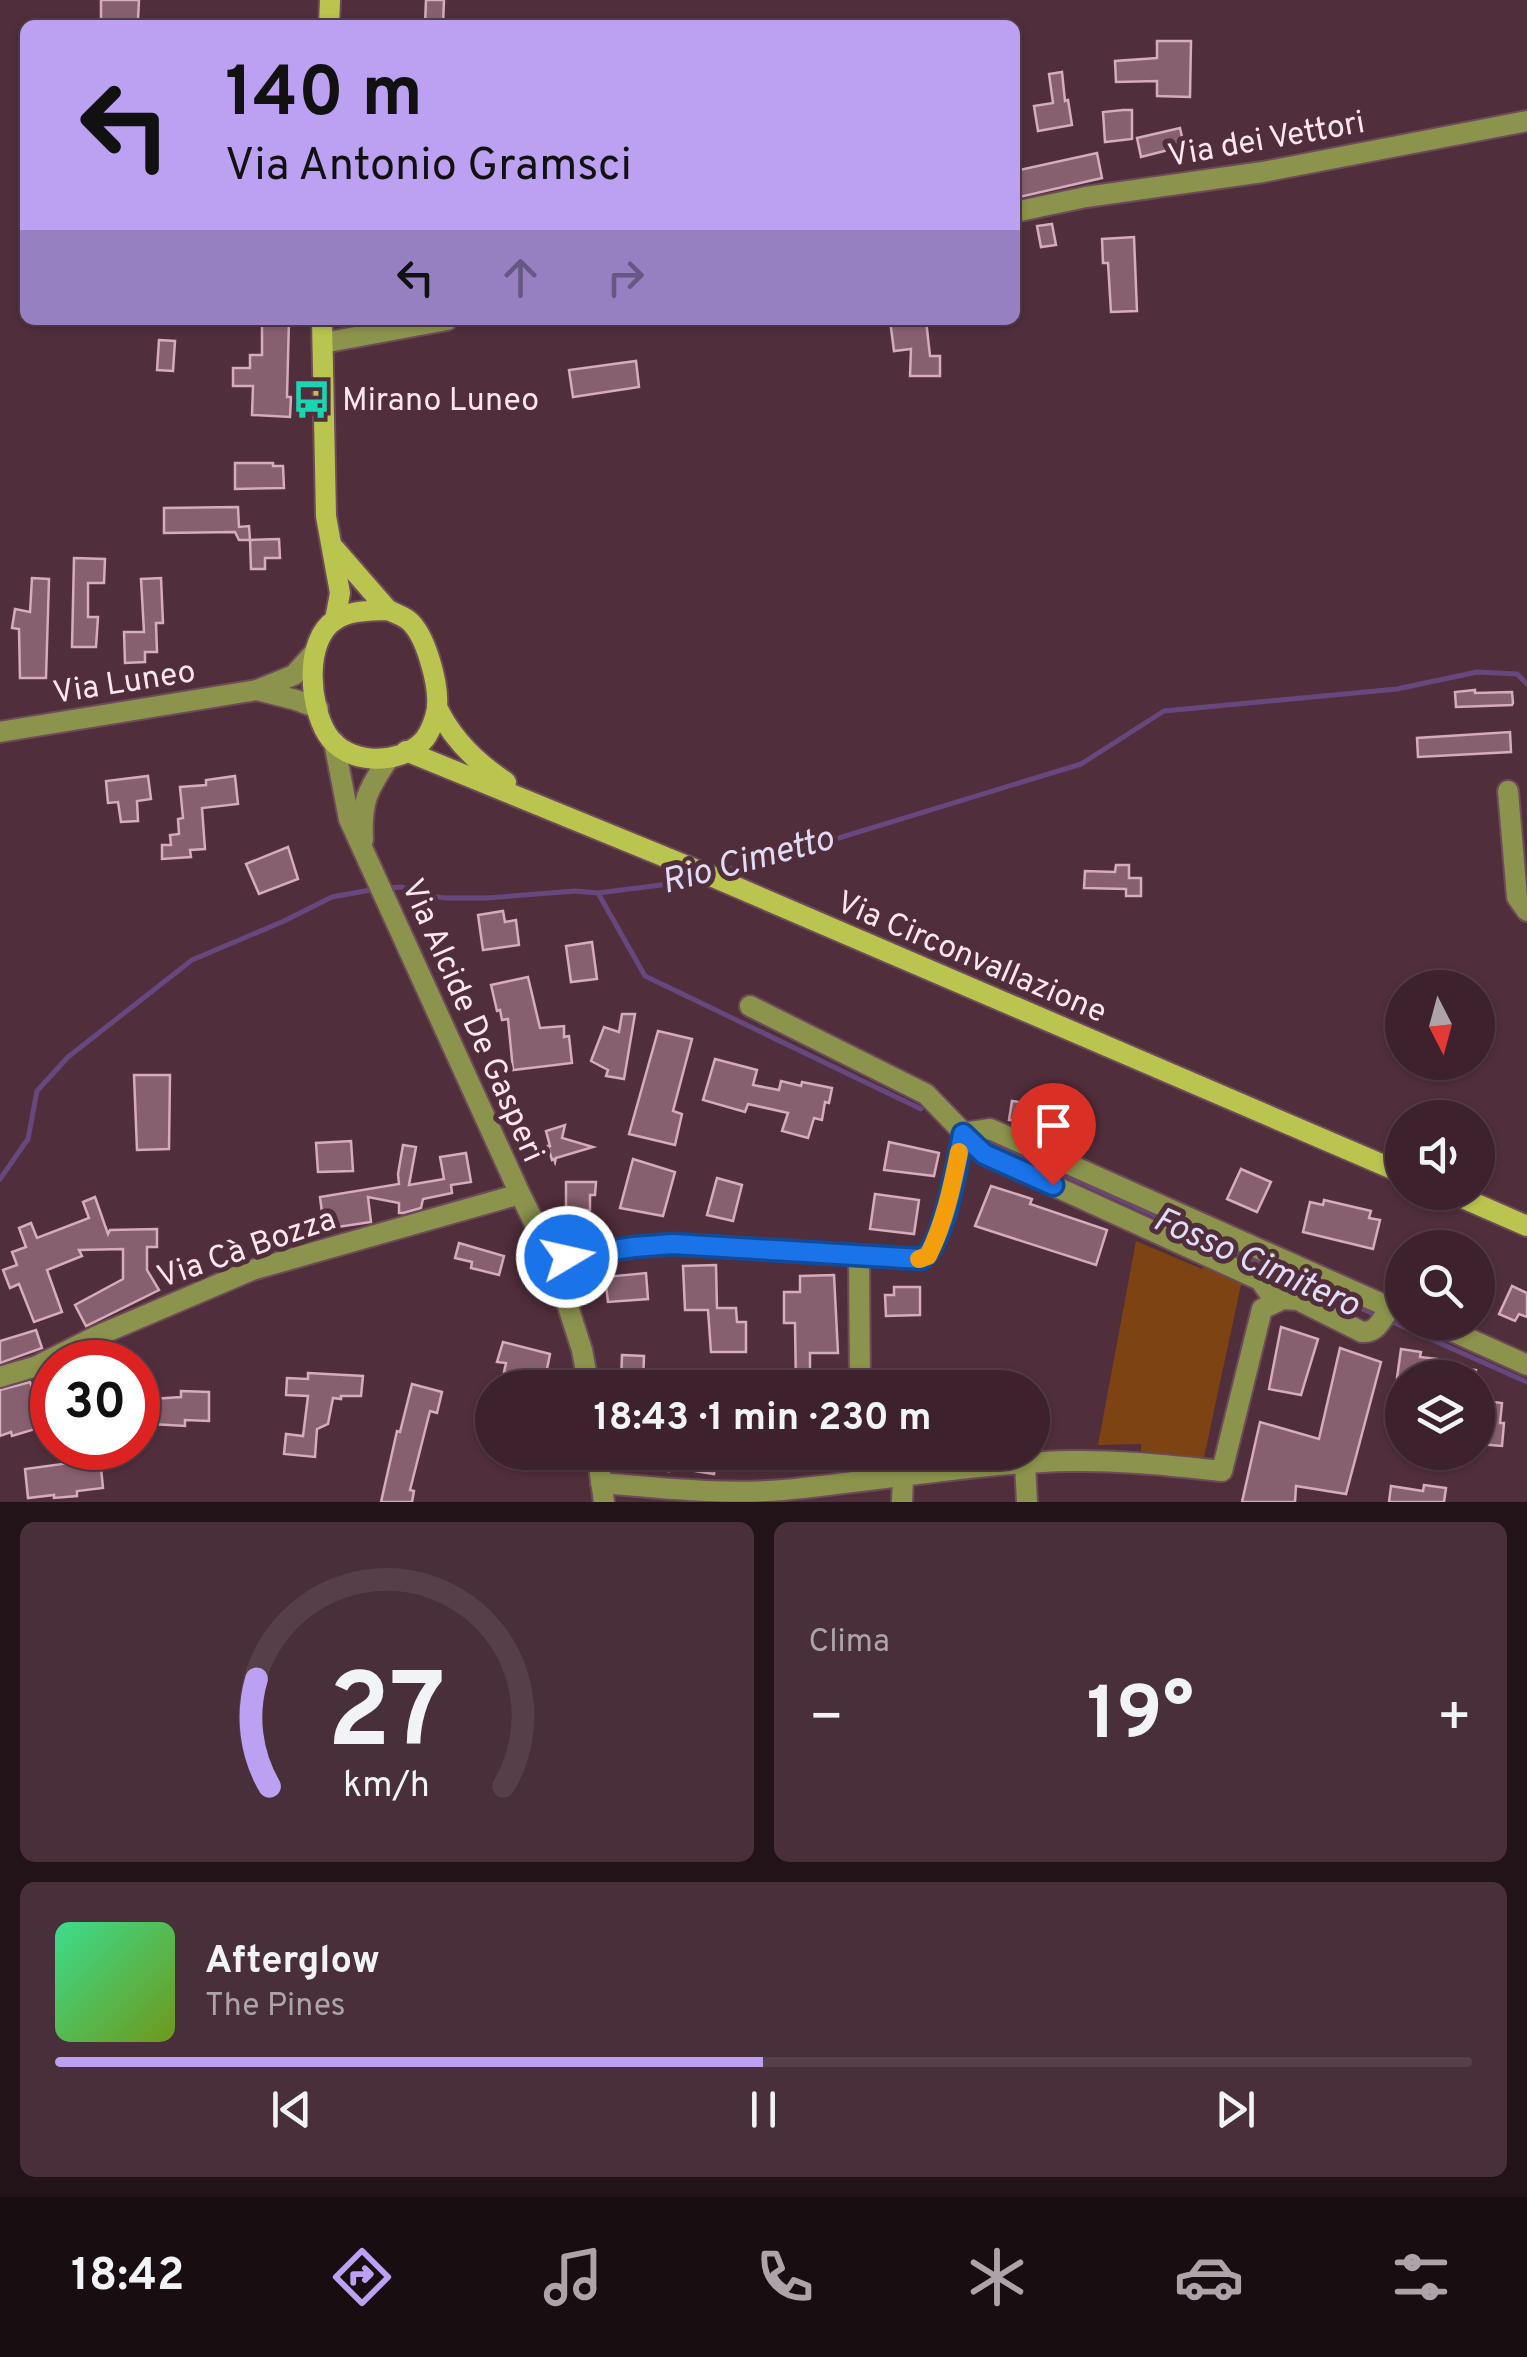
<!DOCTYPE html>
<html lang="it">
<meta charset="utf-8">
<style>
:root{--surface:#3d222d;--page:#482f39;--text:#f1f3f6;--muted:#ada4aa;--line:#563f49;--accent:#bca0f2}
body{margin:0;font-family:Overpass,sans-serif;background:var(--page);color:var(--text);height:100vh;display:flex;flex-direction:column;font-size:38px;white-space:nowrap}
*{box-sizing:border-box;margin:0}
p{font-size:32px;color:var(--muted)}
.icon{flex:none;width:55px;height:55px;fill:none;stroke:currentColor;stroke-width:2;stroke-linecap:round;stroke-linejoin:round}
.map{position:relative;height:1502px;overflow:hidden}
.drawer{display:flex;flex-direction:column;gap:20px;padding:20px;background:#221319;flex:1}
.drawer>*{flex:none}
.banner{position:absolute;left:20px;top:20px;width:1000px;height:305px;border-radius:15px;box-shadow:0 2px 8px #0004,0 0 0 2px var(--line);background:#bca0f2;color:#111;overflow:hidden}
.needle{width:65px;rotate:174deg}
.fabs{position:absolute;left:1385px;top:970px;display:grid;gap:20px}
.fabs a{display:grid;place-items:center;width:110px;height:110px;border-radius:50%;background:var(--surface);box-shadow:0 2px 8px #0004,0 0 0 2px var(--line);font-size:50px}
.speed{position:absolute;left:30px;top:1340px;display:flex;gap:20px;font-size:50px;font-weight:700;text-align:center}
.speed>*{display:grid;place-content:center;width:130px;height:130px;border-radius:50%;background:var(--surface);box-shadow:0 2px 8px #0004,0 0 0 2px var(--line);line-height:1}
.speed .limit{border:15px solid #d22;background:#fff;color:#111}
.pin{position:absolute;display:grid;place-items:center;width:85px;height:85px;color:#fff;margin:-102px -42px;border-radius:50% 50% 50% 0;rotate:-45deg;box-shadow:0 0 10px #0007}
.pin .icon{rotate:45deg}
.me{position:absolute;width:110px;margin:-55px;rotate:81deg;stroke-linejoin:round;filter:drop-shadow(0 0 8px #0008)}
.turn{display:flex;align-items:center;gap:35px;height:210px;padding:0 40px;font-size:45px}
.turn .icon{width:130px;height:130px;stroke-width:2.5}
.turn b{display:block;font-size:70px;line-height:85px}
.lanes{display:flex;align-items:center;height:95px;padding:0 40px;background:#0003;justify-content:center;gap:50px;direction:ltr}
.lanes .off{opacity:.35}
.big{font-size:75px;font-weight:700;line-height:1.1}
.drawer .widget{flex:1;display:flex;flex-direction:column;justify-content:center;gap:15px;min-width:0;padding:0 35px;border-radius:15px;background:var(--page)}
.drawer .dial{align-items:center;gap:0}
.dial svg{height:260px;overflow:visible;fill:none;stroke:var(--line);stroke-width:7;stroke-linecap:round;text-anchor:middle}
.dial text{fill:var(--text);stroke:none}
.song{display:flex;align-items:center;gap:30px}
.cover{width:120px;height:120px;border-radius:15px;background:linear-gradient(135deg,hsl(150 70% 55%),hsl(80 70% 35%))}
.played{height:10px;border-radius:5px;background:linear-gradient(90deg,var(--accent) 50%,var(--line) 50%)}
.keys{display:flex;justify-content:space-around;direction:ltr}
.heat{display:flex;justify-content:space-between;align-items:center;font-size:55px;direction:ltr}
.drawer .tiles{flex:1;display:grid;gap:20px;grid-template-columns:1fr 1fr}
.widget:last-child{grid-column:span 2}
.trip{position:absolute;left:475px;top:1370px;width:575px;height:100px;border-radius:50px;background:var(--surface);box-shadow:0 2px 8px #0004,0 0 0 2px var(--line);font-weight:700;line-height:100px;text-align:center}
.tabs{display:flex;height:160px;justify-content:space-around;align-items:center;background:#180e12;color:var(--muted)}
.tabs .icon{width:70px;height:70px}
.tabs .current{color:var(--accent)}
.tabs b{font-size:45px;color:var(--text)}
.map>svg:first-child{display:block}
.green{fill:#7e4312}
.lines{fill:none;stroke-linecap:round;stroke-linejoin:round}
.stream{stroke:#66487f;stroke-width:5}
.building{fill:#87606f;stroke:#d6abbb;stroke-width:2.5}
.minor-casing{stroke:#6d4b58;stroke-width:24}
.tertiary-casing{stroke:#6d4b58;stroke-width:24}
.secondary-casing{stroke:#6d4b58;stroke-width:24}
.minor{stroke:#8b934d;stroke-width:20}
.tertiary{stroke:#8b934d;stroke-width:20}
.secondary{stroke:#b9c54e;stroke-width:20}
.route-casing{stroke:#114b97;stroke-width:25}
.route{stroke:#1a73e8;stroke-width:18}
.slow{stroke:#f59e0b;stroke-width:18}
.labels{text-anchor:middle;stroke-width:10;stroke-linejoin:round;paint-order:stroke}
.street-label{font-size:32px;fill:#fde6ee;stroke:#512e3c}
.poi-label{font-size:32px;fill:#fde6ee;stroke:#512e3c;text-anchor:start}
.water-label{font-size:35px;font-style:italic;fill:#e1dcf6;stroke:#512e3c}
</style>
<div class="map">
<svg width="1527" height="1502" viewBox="0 0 1527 1502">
<rect width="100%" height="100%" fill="#512e3c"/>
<polygon class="green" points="1136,1241 1202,1269 1205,1263 1242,1280 1203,1462 1141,1451 1141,1444 1098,1445"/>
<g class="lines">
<g class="stream">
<polyline points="718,872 793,852 1081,764 1164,711 1397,689 1477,672 1517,674 1527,684"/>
<polyline points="387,888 402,887 427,896 447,898 487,898 575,891 598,893 669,884 697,877"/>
<polyline points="598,893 645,976 921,1109"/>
<polyline points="988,1140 1378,1316"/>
<polyline points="0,1179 28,1139 37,1091 68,1057 192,960 284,921 332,897 376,889"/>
<polyline points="1388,1320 1527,1382"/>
</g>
</g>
<g class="building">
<polygon points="101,0 139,0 138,20 101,19"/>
<polygon points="426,0 444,0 443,25 425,25"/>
<polygon points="1157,41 1191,41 1190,97 1157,96 1157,81 1116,82 1115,61 1157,58"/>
<polygon points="1062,72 1065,101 1068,100 1072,125 1038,131 1034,106 1053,103 1049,74"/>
<polygon points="1123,110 1132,110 1132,139 1105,142 1103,112"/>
<polygon points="1180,128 1184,146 1141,157 1137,138"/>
<polygon points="1097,153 1102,178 1015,198 1015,171"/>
<polygon points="1052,224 1056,245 1041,247 1037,226"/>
<polygon points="1134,237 1137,311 1111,312 1108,263 1103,263 1102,239"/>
<polygon points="262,320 289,320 287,397 291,397 290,417 252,415 253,386 233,386 233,368 250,368 250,355 262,355"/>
<polygon points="890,320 926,320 930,356 940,356 940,376 910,376 911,349 894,351"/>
<polygon points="159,340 175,341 173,371 157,370"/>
<polygon points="636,361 639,387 573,397 569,370"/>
<polygon points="235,463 273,463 273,466 283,466 284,488 235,489"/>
<polygon points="238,507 239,527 249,526 250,540 239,540 235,532 164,533 164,508"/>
<polygon points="279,539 280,558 265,558 265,569 251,569 250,540"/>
<polygon points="74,558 105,559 104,583 88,583 88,617 98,617 96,647 72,647"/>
<polygon points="32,578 49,579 46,678 20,678 19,629 12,628 15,609 30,612"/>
<polygon points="161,578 163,623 156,623 157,652 145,652 145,662 125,663 124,632 144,632 141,579"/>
<polygon points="1475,690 1475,693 1512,692 1513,703 1512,705 1456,707 1455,692"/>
<polygon points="1510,732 1511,752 1418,757 1417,738"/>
<polygon points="148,776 151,799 137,801 138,821 121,822 118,802 108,803 106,781"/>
<polygon points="235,776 238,804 202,808 205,849 190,850 191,857 162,859 162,845 171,845 170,835 179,834 178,819 183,818 180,787 206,785 206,780"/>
<polygon points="288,847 298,879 259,894 246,864"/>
<polygon points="1116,865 1129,865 1129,878 1141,878 1141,896 1126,896 1126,889 1084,888 1085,871 1115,872"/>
<polygon points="503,911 505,922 516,920 519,945 483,950 478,915"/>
<polygon points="592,942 597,979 571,982 566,946"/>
<polygon points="528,977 540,1028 564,1026 564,1037 569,1036 572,1063 513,1070 508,1019 502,1020 500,1010 497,1011 491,985"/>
<polygon points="622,1014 635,1014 624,1079 606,1076 608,1070 591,1061 604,1027 619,1032"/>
<polygon points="658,1031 692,1039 673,1111 682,1114 675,1145 629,1134"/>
<polygon points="715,1059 757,1070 753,1085 779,1090 781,1081 801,1086 802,1082 832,1088 829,1103 825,1102 822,1120 814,1118 808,1138 782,1131 788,1113 748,1104 745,1112 703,1100"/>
<polygon points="134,1075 170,1075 169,1149 137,1150"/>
<polygon points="1012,1101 1040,1105 1038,1124 1009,1120"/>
<polygon points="565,1125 562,1138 593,1147 556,1158 555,1162 554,1159 552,1160 548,1146 550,1146 546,1131"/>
<polygon points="351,1141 353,1171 318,1172 316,1143"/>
<polygon points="889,1142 939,1153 934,1176 884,1170"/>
<polygon points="403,1145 416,1147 409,1185 444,1179 440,1157 466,1153 471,1182 451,1185 452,1193 423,1199 421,1208 403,1213 399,1213 399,1203 368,1197 371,1222 324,1229 320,1197 399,1184 398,1174"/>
<polygon points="633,1159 675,1172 663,1216 620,1208"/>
<polygon points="1241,1169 1271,1182 1257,1212 1227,1199"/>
<polygon points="717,1178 742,1185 733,1221 707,1215"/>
<polygon points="566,1182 596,1182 595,1195 590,1195 590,1210 566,1210"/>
<polygon points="991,1186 1032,1199 1030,1204 1107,1230 1096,1265 975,1226"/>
<polygon points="875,1194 919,1200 914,1234 870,1229"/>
<polygon points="95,1197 108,1234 110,1230 157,1229 157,1247 147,1247 147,1270 159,1290 86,1326 75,1305 123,1279 123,1249 79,1250 82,1256 47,1270 62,1312 34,1322 19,1284 10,1288 3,1270 17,1265 12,1252 26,1247 19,1228 31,1223 37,1238 89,1218 83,1202"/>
<polygon points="1324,1200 1371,1211 1369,1218 1380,1220 1373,1249 1303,1232 1310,1202 1323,1205"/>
<polygon points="459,1243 504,1256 499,1275 471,1268 472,1262 455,1258"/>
<polygon points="716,1265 717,1308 736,1308 737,1322 746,1322 746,1352 711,1352 708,1310 685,1310 683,1266"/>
<polygon points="646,1273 648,1299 608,1302 605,1277"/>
<polygon points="834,1275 838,1353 810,1353 810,1388 796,1388 795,1323 784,1323 784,1292 800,1292 800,1276"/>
<polygon points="1512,1286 1527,1293 1527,1317 1519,1314 1515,1321 1499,1314"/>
<polygon points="894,1287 920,1287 920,1315 886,1316 885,1295 894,1295"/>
<polygon points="1281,1327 1318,1339 1301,1395 1269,1389"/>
<polygon points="36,1330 42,1348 0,1363 0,1341"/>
<polygon points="503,1342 550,1354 546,1374 553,1377 551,1388 532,1388 533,1380 504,1372 506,1363 497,1362"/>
<polygon points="1340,1348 1381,1362 1346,1494 1296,1486 1295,1502 1242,1502 1260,1422 1319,1439"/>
<polygon points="1401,1349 1421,1352 1420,1357 1438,1359 1437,1364 1476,1370 1475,1378 1397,1378"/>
<polygon points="622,1355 644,1356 643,1385 621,1384"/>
<polygon points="308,1373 363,1376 361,1396 341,1396 341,1399 333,1398 328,1424 317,1429 315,1457 284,1454 286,1434 303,1436 308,1396 286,1395 287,1378 308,1379"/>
<rect x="959" y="1375" width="51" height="13"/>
<polygon points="30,1382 33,1390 48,1385 52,1401 52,1418 41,1422 42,1427 12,1436 11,1432 0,1436 0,1390"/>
<polygon points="412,1384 442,1392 437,1413 430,1411 410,1490 414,1491 412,1502 381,1502 397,1431 400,1432"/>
<polygon points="181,1391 209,1392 209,1421 185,1420 185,1426 152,1424 152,1399 181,1397"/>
<polygon points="1478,1400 1502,1403 1500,1423 1504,1423 1502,1446 1478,1444"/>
<polygon points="81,1448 99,1448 103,1488 77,1491 77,1496 54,1498 54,1495 28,1498 25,1469 70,1463 69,1450"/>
<polygon points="646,1452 717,1452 714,1474 670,1467 669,1471 643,1467"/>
<polygon points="1424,1485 1446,1488 1444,1502 1389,1502 1391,1486 1423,1491"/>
</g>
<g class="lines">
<defs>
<g id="minor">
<polyline points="1015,212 1086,197 1263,172 1527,121"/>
<polyline points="323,343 447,320"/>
<polyline points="1508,791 1517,897 1527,911"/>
<polyline points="750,1006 926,1094 984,1154 1260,1280 1275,1301"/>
<polyline points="963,1133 990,1129 1382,1304 1390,1309 1401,1309"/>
<polyline points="859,1255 860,1388"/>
<path d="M 553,1260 L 634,1247 L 673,1244 L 921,1259 C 943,1248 958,1160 963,1133"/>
<polyline points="1432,1322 1527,1365"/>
<polyline points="0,1377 37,1366 97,1336 252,1270 520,1194"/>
<polyline points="860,1452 861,1481"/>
<polyline points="1025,1463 1027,1502"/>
<path d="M 601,1483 C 662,1488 722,1495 783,1490 C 879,1481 974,1463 1070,1461 C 1121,1460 1172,1466 1222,1471 L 1262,1309 L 1283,1299 L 1298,1300 L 1362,1332 C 1378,1333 1380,1320 1390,1309"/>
<polyline points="902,1502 903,1477"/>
</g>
<g id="tertiary">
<polyline points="257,690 296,700 318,708"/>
<polyline points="0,732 257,690 294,675 313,654"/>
<polyline points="334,742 349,819 520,1194 553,1260 582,1350 589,1388"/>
<path d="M 363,840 C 361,802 367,790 389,758"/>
<polyline points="597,1452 604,1502"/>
</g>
<g id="secondary">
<polyline points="329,25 330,0"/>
<polyline points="322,320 326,516 340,593 335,620"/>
<polyline points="334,548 388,610"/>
<path d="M 388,610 C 394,613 403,616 408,620 C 426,634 439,685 437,707 C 436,717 430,734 422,742 C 397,766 346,765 327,734 C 309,705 304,640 335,620 C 350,610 370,611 388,610 Z"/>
<path d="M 437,707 C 452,739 477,763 506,782"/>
<polyline points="406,751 692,868 1402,1173"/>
<polyline points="1449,1192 1527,1226"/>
</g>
</defs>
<use href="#minor" class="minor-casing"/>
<use href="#tertiary" class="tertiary-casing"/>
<use href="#secondary" class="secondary-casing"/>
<use href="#minor" class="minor"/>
<use href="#tertiary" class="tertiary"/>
<use href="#secondary" class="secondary"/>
</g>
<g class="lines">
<defs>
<path id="route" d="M 567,1257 L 634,1247 L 673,1244 L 921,1259 C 943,1248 958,1160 963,1134 L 984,1154 L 1053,1185"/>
</defs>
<use href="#route" class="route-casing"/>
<use href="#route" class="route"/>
<path class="slow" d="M 919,1259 L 928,1256 C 944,1224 952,1187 959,1152"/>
</g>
<defs>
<symbol id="bus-bare" viewBox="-9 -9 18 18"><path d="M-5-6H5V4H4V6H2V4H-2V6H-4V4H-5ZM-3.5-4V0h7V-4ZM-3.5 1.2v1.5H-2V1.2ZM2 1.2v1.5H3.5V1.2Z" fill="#1bd5b1" stroke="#512e3c" stroke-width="2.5" paint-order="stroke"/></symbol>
</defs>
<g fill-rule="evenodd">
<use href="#bus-bare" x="284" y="372" width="55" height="55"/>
</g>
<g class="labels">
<g class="street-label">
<text transform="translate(1266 138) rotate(-10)" y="11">Via dei Vettori</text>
<text transform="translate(124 681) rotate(-9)" y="11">Via Luneo</text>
<text transform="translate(972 956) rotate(23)" y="11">Via Circonvallazione</text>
<text transform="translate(474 1020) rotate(66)" y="11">Via Alcide De Gasperi</text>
<text transform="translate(246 1247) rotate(-19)" y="11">Via Cà Bozza</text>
</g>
<g class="poi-label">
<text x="342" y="410">Mirano Luneo</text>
</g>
<g class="water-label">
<text transform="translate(747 859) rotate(-15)" y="12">Rio Cimetto</text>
<text transform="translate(1257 1261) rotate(24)" y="12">Fosso Cimitero</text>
</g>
</g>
</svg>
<div class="fabs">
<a><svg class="needle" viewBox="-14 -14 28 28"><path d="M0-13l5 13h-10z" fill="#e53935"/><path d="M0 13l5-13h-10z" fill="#ada4aa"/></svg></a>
<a><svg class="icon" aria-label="sound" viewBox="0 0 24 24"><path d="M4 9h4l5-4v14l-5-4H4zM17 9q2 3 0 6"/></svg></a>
<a><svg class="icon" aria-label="search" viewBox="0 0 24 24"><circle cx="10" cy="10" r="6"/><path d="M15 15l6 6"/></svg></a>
<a><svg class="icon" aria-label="layers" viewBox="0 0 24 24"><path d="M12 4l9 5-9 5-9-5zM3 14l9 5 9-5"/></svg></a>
</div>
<div class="speed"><div class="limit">30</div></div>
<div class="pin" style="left:1053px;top:1185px;background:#d93025"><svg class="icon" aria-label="arrive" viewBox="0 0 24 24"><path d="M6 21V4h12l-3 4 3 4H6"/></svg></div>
<svg class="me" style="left:567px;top:1257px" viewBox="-20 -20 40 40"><circle r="17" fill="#1a73e8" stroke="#fff" stroke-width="3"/><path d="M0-11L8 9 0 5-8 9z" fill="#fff"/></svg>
<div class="trip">18:43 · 1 min · 230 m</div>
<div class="banner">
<div class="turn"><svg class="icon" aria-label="left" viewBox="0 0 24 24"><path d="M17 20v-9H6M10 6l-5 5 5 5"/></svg><div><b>140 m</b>Via Antonio Gramsci</div></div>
<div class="lanes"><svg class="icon" aria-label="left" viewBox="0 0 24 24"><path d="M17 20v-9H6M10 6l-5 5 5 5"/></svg><svg class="icon off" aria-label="ahead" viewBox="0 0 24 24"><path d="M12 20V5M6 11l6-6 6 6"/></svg><svg class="icon off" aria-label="right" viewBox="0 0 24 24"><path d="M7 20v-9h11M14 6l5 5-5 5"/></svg></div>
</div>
</div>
<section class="drawer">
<div class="tiles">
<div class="widget dial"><svg viewBox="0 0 100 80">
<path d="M14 69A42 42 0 1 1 86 69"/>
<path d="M14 69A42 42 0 0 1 10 36" stroke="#bca0f2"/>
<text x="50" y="56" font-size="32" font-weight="700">27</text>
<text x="50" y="72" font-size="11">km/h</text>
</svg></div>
<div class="widget"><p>Clima</p>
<div class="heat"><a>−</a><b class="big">19°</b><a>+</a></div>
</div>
<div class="widget">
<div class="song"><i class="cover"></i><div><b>Afterglow</b><p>The Pines</p></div></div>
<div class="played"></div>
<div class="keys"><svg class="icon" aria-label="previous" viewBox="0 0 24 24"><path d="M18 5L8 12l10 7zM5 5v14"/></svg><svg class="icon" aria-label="pause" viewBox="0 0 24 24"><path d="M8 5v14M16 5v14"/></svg><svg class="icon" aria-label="next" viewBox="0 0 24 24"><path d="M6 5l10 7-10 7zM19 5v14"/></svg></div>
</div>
</div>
</section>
<nav class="tabs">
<b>18:42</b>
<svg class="icon current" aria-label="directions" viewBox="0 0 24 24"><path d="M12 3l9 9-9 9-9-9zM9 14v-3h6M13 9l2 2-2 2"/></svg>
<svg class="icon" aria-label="music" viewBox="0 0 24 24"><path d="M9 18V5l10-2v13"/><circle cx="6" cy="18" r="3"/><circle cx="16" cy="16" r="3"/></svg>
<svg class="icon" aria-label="phone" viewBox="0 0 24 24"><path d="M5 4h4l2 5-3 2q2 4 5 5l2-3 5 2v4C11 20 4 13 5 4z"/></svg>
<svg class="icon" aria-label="climate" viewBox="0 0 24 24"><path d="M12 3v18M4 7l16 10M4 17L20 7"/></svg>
<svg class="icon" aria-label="car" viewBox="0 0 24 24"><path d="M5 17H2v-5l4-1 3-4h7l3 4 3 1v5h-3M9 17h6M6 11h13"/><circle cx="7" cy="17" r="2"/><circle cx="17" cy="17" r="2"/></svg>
<svg class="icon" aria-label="filters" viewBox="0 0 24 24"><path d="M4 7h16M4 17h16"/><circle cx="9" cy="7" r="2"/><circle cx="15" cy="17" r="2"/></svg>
</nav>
